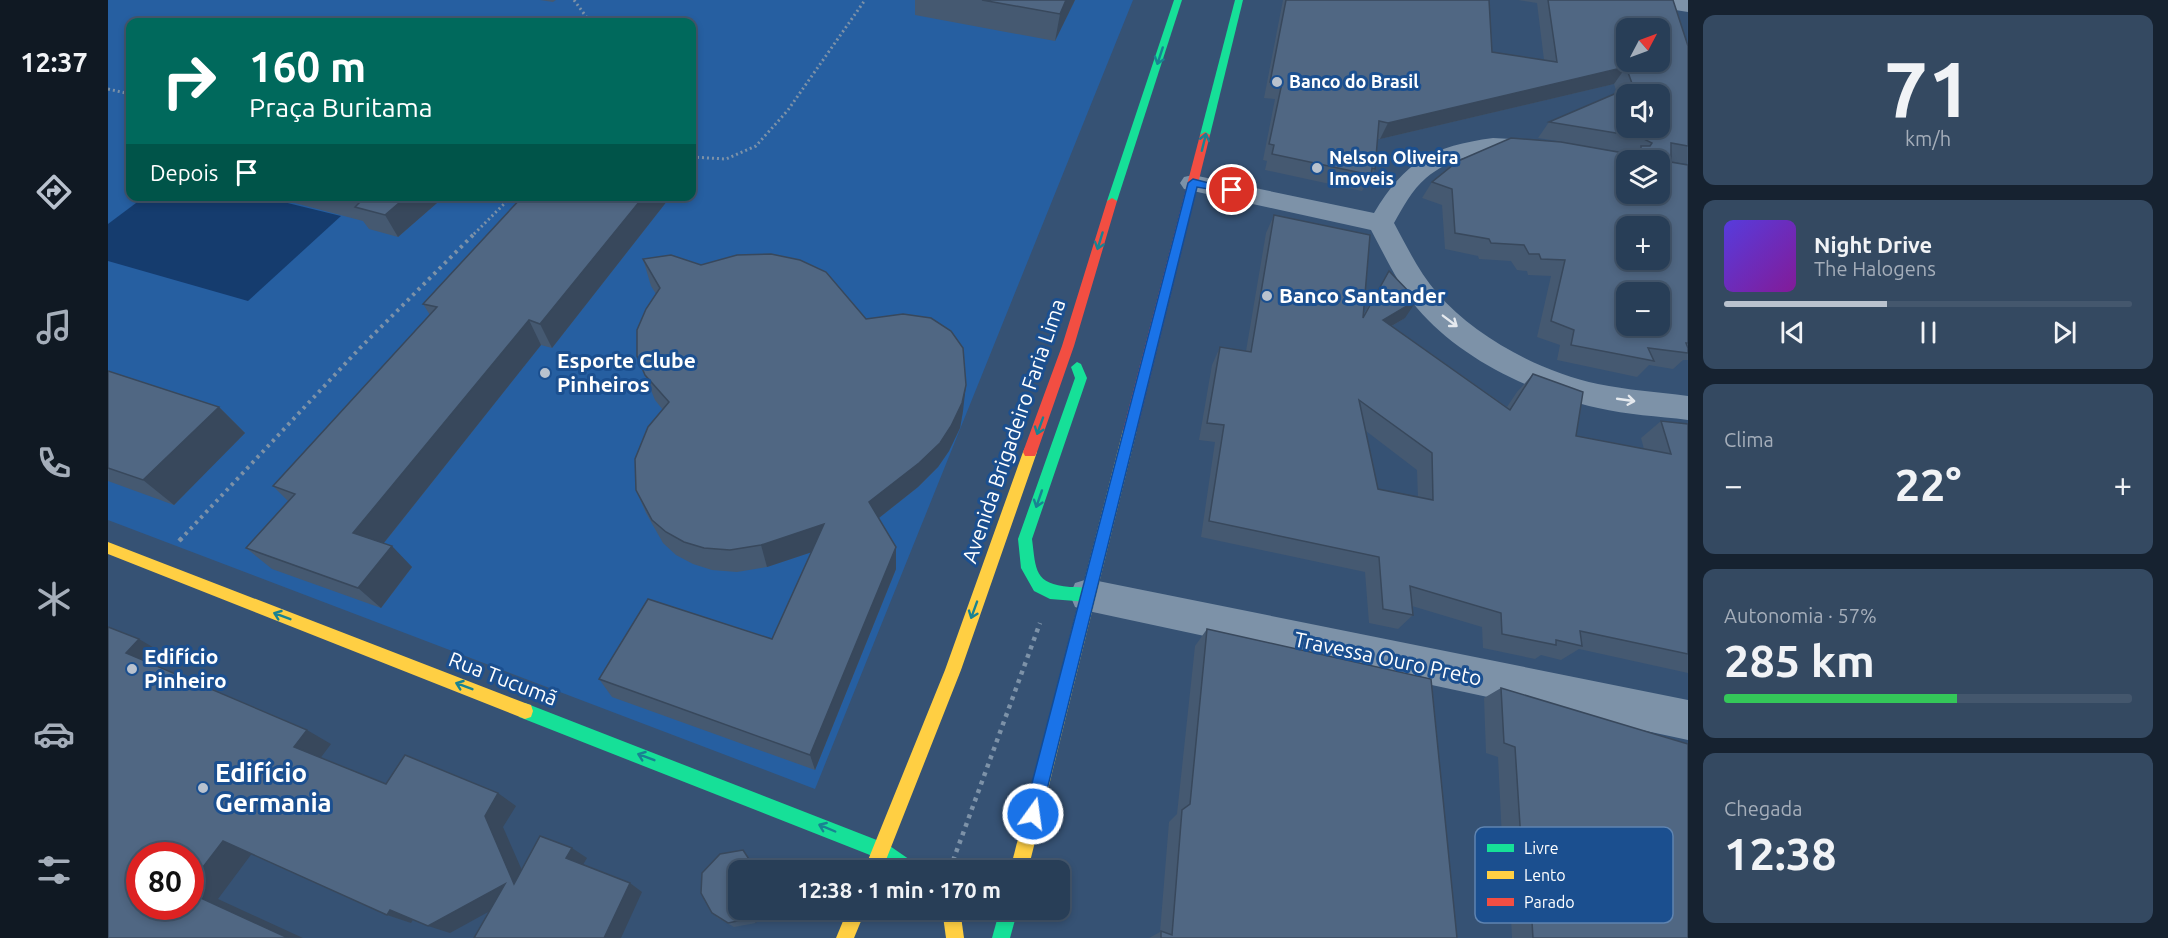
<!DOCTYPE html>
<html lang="pt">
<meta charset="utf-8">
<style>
:root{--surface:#283e57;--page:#344961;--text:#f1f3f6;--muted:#a5aeba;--line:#44576d;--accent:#b9c2ce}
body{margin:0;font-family:Ubuntu,sans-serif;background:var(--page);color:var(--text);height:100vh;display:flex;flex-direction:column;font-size:22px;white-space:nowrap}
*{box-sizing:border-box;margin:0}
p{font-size:20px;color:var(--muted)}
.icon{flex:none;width:33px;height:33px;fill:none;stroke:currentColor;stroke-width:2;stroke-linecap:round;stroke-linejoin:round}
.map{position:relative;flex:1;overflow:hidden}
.side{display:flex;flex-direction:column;gap:15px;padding:15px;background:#162230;width:480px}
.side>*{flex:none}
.banner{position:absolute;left:18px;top:18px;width:570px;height:183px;border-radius:12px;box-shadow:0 3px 9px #0003,0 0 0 2px var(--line);background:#00695c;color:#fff;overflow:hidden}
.needle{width:39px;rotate:49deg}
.fabs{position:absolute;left:1508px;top:18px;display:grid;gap:12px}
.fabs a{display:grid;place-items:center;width:54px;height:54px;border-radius:12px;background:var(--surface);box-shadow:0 3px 9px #0003,0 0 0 2px var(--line);font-size:30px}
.speed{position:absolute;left:18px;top:842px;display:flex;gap:12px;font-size:30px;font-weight:700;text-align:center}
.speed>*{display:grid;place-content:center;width:78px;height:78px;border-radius:50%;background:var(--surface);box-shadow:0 3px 9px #0003,0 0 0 2px var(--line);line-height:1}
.speed .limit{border:9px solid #d22;background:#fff;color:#111}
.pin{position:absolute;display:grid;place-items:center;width:51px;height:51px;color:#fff;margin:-26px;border:3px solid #fff;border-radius:50%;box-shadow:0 2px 6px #0007}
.me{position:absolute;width:66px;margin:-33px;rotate:14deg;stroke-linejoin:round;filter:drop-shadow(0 0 4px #0008)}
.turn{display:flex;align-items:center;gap:21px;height:126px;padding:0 24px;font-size:27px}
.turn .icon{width:78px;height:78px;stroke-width:2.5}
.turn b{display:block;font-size:42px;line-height:51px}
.then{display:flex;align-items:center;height:57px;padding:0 24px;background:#0003;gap:12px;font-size:22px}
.big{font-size:45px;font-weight:600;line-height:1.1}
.side .card{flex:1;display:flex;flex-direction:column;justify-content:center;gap:9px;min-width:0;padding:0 21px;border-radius:12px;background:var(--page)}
.side .dial{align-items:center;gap:0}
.dial b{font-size:78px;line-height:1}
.song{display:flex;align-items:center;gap:18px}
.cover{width:72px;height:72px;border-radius:9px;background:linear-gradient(135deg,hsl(250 70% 55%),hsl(290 70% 35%))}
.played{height:6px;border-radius:3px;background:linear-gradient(90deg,var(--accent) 40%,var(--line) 40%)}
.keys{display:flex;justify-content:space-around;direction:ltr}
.heat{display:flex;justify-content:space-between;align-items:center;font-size:33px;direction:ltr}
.charge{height:9px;border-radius:4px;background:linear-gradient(90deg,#34c759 57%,var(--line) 0)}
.trip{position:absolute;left:620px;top:860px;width:342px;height:60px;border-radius:12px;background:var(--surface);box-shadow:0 3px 9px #0003,0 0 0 2px var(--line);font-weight:600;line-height:60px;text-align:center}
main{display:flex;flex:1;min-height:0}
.tabs{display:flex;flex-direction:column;width:108px;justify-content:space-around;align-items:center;background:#101923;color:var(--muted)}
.tabs .icon{width:42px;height:42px}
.tabs .selected{color:var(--accent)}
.tabs b{font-size:27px;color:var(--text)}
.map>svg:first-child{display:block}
.green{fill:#265fa1;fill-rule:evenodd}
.water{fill:#153c6e}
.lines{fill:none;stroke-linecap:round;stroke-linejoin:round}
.path-far2{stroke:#7d92a8;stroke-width:3;stroke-dasharray:2 3;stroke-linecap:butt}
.path-far1{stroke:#7d92a8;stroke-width:4;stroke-dasharray:3 4.5;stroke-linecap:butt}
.path{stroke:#7d92a8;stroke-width:4.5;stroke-dasharray:4 5;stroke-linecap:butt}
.street{fill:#7d92a8;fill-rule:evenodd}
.fast{fill:#16e098;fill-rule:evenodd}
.slow{fill:#ffcf43;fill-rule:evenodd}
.jam{fill:#f24e42;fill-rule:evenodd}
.wall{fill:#455971;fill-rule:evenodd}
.shaded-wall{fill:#38485c}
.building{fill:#506783;stroke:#38485c;stroke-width:1.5;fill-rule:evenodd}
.oneway{stroke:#198292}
.oneway2{stroke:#e5e9ee}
.route{fill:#1a73e8;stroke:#114b97;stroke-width:1.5}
.poi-dot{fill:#b9c2ce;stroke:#1b4f8f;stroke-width:2}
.labels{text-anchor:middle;stroke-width:6;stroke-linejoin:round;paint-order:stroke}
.far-poi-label{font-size:18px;font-weight:bold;fill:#fff;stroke:#1b4f8f;text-anchor:start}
.poi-label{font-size:21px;font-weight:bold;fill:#fff;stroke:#1b4f8f;text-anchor:start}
.street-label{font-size:21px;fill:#fff;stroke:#1b4f8f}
.near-poi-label{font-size:26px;font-weight:bold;fill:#fff;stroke:#1b4f8f;text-anchor:start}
.key{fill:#1b4f8f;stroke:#5f84b1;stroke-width:1.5}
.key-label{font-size:16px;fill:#fff}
</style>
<main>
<nav class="tabs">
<b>12:37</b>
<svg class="icon selected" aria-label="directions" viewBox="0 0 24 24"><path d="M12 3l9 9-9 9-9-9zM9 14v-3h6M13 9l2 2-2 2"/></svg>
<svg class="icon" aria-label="music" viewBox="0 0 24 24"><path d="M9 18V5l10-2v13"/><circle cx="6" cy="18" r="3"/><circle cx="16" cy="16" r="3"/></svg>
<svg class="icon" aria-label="phone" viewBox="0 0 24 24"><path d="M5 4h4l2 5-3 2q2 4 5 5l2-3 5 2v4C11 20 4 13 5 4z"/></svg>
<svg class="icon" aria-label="climate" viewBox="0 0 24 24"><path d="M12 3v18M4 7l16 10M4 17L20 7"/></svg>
<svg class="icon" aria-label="car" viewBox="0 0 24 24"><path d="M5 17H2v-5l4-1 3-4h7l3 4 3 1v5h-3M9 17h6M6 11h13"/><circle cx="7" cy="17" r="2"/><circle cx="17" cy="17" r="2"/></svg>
<svg class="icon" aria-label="filters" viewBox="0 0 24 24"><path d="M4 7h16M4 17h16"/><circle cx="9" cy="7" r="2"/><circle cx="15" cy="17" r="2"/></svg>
</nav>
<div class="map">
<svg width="1580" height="938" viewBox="0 0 1580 938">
<rect width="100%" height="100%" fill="#365274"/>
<path class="green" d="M 0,0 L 1025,0 L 707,789 L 0,520 ZM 22,22 L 584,22 L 584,196 L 22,196 Z"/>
<polygon class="water" points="36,197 155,197 233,216 140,301 0,261 0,224"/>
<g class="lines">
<g class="path-far2">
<polyline points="466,0 482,22"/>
<polyline points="0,89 22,94"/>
<polyline points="584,157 618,159 648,146 680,110 757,0"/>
<polyline points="366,234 404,196"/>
</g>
<polyline class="path-far1" points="72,540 252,348 367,233"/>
<g class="path">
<polyline points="71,541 74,538"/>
<polyline points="842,869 932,623"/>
</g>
<g class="street">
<polygon points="1526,0 1580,0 1580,12 1529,4"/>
<path d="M 1385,138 L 1439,141 L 1518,155 L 1529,160 L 1518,160 L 1518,171 C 1456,159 1372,132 1318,178 C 1304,190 1295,207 1286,223 C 1299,247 1311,272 1329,293 C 1367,337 1433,372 1490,384 C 1519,390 1550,392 1580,396 L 1580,420 C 1550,416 1519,415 1490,408 C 1426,394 1352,359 1309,308 C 1290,284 1277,256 1263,230 L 1085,191 L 1076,189 L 1072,183 L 1076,177 L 1085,175 L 1266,213 C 1297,161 1325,146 1385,138 Z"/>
<polygon points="980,579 1580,700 1580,740 980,611 967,607 962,595 967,583"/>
</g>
<g class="fast">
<polygon points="1066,0 1074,0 1009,201 1004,204 1000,203 999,201"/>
<polygon points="1127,0 1135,0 1102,135 1097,138 1092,135"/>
<path d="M 969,362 L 973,364 L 979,378 L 924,539 C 928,570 926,584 962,587 C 970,587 978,587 985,590 L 987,595 L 985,600 L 980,602 L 942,599 L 926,591 L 913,568 L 910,539 L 967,378 L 963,367 Z"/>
<polygon points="417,703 779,844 808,864 811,870 787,870 767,857 411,717 409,711 411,705"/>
<polygon points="892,909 910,909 902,938 884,938"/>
</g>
<g class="slow">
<polygon points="1022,425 1029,430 920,870 902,870 1015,430"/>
<polygon points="922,447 927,448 929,452 853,670 774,870 756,870 837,670 915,452 917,448"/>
<polygon points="0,542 417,703 423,705 425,711 423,717 417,719 0,554"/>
<polygon points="740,909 758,909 746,938 728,938"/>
<polygon points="834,909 852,909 856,938 838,938"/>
</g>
<g class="jam">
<polygon points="1097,132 1102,135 1029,430 1022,435 1015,430 1092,135"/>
<polygon points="1004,198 1009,201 966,346 929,452 927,456 917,456 915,452 954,346 999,201"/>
</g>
</g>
<g class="wall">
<polygon points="432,0 448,0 445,2"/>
<polygon points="807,0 967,0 947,41 807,15"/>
<path d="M 1175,0 L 1381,0 L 1384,52 L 1436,60 L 1429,3 L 1410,0 L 1565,0 L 1580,46 L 1580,164 L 1563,162 L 1580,165 L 1580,360 L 1575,360 L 1565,369 L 1541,365 L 1529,377 L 1449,360 L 1452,345 L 1429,337 L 1443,276 L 1420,275 L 1419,271 L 1409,270 L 1403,261 L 1371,259 L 1370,256 L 1337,249 L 1334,205 L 1314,198 L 1324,182 L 1449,141 L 1430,138 L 1441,122 L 1509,93 L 1506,84 L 1272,139 L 1269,139 L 1267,169 L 1254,191 L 1157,170 L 1159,161 L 1155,160 L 1167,99 L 1156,98 ZM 1474,146 L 1519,153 L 1521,154 Z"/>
<polygon points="160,196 337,196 290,237 261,229 255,221"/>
<polygon points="415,196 563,196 444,348 433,345 276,543 304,567 273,608 164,569 138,548 180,501 165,486 322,315 315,304"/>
<path d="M 1166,215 L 1255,315 L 1281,271 L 1297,318 L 1284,326 L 1399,407 L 1409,392 L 1425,374 L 1468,436 L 1536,449 L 1533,438 L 1553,421 L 1580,424 L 1580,673 L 1471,649 L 1453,660 L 1433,655 L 1427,659 L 1375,648 L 1374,627 L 1304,606 L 1305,615 L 1290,629 L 1261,623 L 1257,572 L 1093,537 L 1107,442 L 1091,440 L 1104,365 L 1112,347 L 1138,351 L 1158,233 ZM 1258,431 L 1309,470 L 1310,497 L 1270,489 Z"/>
<polygon points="535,259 593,265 758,319 855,411 852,428 841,451 830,467 810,487 771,518 788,569 707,770 504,697 491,679 664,639 704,552 659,567 629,572 604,570 585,564 568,555 555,543 538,513 528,490 555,410 547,400 529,356 548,294 543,286"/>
<polygon points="0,371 111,407 137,433 66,505 0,481"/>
<polygon points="1099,629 1349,938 1041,938 1052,932 1061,822 1069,814 1087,646"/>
<polygon points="1393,688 1580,938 1404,938 1401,879 1382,872 1381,844 1394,839 1390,757 1378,753 1376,698"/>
<polygon points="655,909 648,923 626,927 610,918 604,913"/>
</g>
<g class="shaded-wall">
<polygon points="958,0 967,0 947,41 952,14"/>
<polygon points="1518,67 1506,84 1272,139 1280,123"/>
<polygon points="299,196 337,196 290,237 277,215"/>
<polygon points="536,196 563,196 444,348 432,324"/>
<polygon points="1309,300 1297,318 1263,338 1275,320"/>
<polygon points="421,320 433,345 267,554 245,533"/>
<polygon points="858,385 855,411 852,428 841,451 830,467 810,487 762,525 761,502"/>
<polygon points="111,407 137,433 66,505 35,480"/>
<polygon points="716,524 719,547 659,567 653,545"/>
<polygon points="284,546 304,567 273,608 250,588"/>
<polygon points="788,547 788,569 707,770 702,755"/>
<polygon points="31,639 60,656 48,670 18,653"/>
<polygon points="199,730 223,744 211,760 186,747"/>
<polygon points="390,793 408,806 395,827 424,893 406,884 377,816"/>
<polygon points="115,841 145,852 110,899 195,938 180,938 82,893 82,884"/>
<polygon points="464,848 479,858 473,868 458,858"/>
<polygon points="522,883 534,892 513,938 496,938"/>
<polygon points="397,884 415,893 342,933 320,926"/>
<polygon points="648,909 655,909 648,923 644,918"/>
<polygon points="282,910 306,918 303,923 279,915"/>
</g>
<g class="building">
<polygon points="874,0 958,0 952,14"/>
<path d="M 1178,0 L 1381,0 L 1384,52 L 1449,62 L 1440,0 L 1565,0 L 1580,46 L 1580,146 L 1563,143 L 1563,162 L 1580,165 L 1580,343 L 1578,343 L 1580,348 L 1580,353 L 1540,348 L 1546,361 L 1463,345 L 1466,330 L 1443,321 L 1457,260 L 1433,259 L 1431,254 L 1421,254 L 1416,245 L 1383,243 L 1381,239 L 1347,233 L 1344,189 L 1324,182 L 1350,161 L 1403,138 L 1453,142 L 1533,156 L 1533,146 L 1542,146 L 1544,143 L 1532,137 L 1441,122 L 1525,86 L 1518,67 L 1280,123 L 1271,121 L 1267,169 L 1264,168 L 1263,175 L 1164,154 L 1166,145 L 1161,144 L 1174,83 L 1162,82 ZM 1518,28 L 1551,28 L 1551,62 L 1518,62 ZM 1518,94 L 1551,94 L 1551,128 L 1518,128 ZM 1518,160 L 1551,160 L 1551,194 L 1518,194 ZM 1518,226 L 1551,226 L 1551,260 L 1518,260 ZM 1518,292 L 1551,292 L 1551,326 L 1518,326 Z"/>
<polygon points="232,196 299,196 277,215 247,207 252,202"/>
<polygon points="415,196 536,196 432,324 421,320 245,533 284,546 250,588 138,548 187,494 165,486 329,307 315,304"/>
<path d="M 1166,215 L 1262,235 L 1255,318 L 1281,271 L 1309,300 L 1275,320 L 1402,410 L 1425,374 L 1475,392 L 1468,436 L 1563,454 L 1553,421 L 1580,424 L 1580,654 L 1472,631 L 1474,646 L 1448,640 L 1448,645 L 1394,634 L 1393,613 L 1302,586 L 1305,615 L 1275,609 L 1271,557 L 1101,521 L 1116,425 L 1099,423 L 1112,347 L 1143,352 ZM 1251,400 L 1324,453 L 1325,500 L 1270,489 Z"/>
<polygon points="663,254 692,260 718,272 758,319 795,314 823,318 843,331 855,348 858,385 854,403 843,426 832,443 811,463 761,502 788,547 702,755 491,679 540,599 664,639 716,524 653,545 622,550 596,548 576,542 558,532 544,520 528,490 527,459 540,427 561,402 537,375 529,356 529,330 538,309 552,288 535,259 563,255 593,265 629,255"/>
<polygon points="0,371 111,407 35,480 0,468"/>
<polygon points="0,627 31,639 18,653 199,730 186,747 278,784 297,755 390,793 377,816 406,884 432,836 464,848 458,858 522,883 496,938 366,938 397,884 320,926 282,910 279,915 115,841 82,884 82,855 32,855 32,906 82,906 82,893 180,938 0,938"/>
<polygon points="1099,629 1323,679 1349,938 1053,938 1053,931 1064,935 1074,810 1082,804"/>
<polygon points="1393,688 1580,744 1580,938 1425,938 1421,873 1401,865 1400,836 1413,841 1407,747 1396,743"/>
<polygon points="635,850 648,870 630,870 630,909 648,909 644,918 620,923 604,913 593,893 594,873 612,854"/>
</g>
<defs><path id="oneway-shaft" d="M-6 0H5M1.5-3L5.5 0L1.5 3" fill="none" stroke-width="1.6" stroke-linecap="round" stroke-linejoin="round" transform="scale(1.5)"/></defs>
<g class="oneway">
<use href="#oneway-shaft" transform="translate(1052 56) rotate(108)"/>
<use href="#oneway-shaft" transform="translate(1096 142) rotate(-76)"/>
<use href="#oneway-shaft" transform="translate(992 241) rotate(107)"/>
<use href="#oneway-shaft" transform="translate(932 426) rotate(110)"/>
<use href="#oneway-shaft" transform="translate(931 499) rotate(109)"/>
<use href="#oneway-shaft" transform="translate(866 610) rotate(110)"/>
<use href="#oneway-shaft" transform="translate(174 616) rotate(-159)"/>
<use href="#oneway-shaft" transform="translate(356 686) rotate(-159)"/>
<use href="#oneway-shaft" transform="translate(538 757) rotate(-159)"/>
<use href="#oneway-shaft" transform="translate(719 828) rotate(-157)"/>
</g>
<g class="oneway2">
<use href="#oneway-shaft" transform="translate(1342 321) rotate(37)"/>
<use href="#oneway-shaft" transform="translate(1518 400) rotate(8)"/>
</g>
<polygon class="route" points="1085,179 1129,190 1124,193 1089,187 933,814 931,820 925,823 919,820 916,814 1080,183"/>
<g class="poi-dot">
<circle cx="1169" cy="82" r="6"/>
<circle cx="1209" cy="168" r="6"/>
<circle cx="1159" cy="296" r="6"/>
<circle cx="437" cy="373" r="6"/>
<circle cx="24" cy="669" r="6"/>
<circle cx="95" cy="788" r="6"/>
</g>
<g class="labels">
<g class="far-poi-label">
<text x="1181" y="88">Banco do Brasil</text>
<text x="1221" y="164">Nelson Oliveira<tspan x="1221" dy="21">Imoveis</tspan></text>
</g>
<g class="poi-label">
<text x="1171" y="303">Banco Santander</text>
<text x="449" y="368">Esporte Clube<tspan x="449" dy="24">Pinheiros</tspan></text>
<text x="36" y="664">Edifício<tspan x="36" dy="24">Pinheiro</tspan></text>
</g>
<g class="street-label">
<text transform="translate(906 431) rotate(-71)" y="7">Avenida Brigadeiro Faria Lima</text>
<text transform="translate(1280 659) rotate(12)" y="7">Travessa Ouro Preto</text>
<text transform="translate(395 679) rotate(21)" y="7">Rua Tucumã</text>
</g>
<g class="near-poi-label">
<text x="107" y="782">Edifício<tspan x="107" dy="30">Germania</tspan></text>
</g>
</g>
<rect x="1367" y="827" width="198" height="96" rx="9" class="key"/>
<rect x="1379" y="844" width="27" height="8" fill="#16e098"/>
<rect x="1379" y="871" width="27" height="8" fill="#ffcf43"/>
<rect x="1379" y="898" width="27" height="8" fill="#f24e42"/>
<g class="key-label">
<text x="1416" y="854">Livre</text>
<text x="1416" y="881">Lento</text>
<text x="1416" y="908">Parado</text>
</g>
</svg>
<div class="fabs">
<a><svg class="needle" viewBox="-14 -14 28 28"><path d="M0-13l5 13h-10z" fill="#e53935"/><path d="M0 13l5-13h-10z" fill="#a5aeba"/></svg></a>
<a><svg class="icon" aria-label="sound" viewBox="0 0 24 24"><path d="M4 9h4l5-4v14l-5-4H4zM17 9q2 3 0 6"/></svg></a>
<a><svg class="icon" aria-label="layers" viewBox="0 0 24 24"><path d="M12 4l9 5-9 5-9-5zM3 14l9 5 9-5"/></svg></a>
<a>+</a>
<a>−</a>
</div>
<div class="speed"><div class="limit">80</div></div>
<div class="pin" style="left:1124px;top:190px;background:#d93025"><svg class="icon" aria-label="arrive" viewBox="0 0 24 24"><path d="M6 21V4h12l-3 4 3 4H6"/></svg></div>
<svg class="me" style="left:925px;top:814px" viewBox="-20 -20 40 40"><circle r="17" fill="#1a73e8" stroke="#fff" stroke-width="3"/><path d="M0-11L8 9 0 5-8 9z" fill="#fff"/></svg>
<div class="trip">12:38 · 1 min · 170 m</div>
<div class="banner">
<div class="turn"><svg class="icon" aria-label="right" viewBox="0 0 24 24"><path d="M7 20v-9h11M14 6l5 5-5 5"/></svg><div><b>160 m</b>Praça Buritama</div></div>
<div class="then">Depois<svg class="icon" aria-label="arrive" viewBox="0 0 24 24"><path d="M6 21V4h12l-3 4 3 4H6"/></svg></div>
</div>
</div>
<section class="side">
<div class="card dial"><b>71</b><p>km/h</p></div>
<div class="card">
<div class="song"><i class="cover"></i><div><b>Night Drive</b><p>The Halogens</p></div></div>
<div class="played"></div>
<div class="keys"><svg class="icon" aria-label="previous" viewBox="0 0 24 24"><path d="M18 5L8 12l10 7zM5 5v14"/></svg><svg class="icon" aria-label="pause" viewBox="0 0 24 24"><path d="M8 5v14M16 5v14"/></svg><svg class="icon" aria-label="next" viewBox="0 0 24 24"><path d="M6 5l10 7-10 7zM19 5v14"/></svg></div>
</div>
<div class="card"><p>Clima</p>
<div class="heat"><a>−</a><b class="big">22°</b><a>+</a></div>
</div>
<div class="card"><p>Autonomia · 57%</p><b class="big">285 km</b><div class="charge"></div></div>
<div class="card"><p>Chegada</p><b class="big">12:38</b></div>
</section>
</main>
